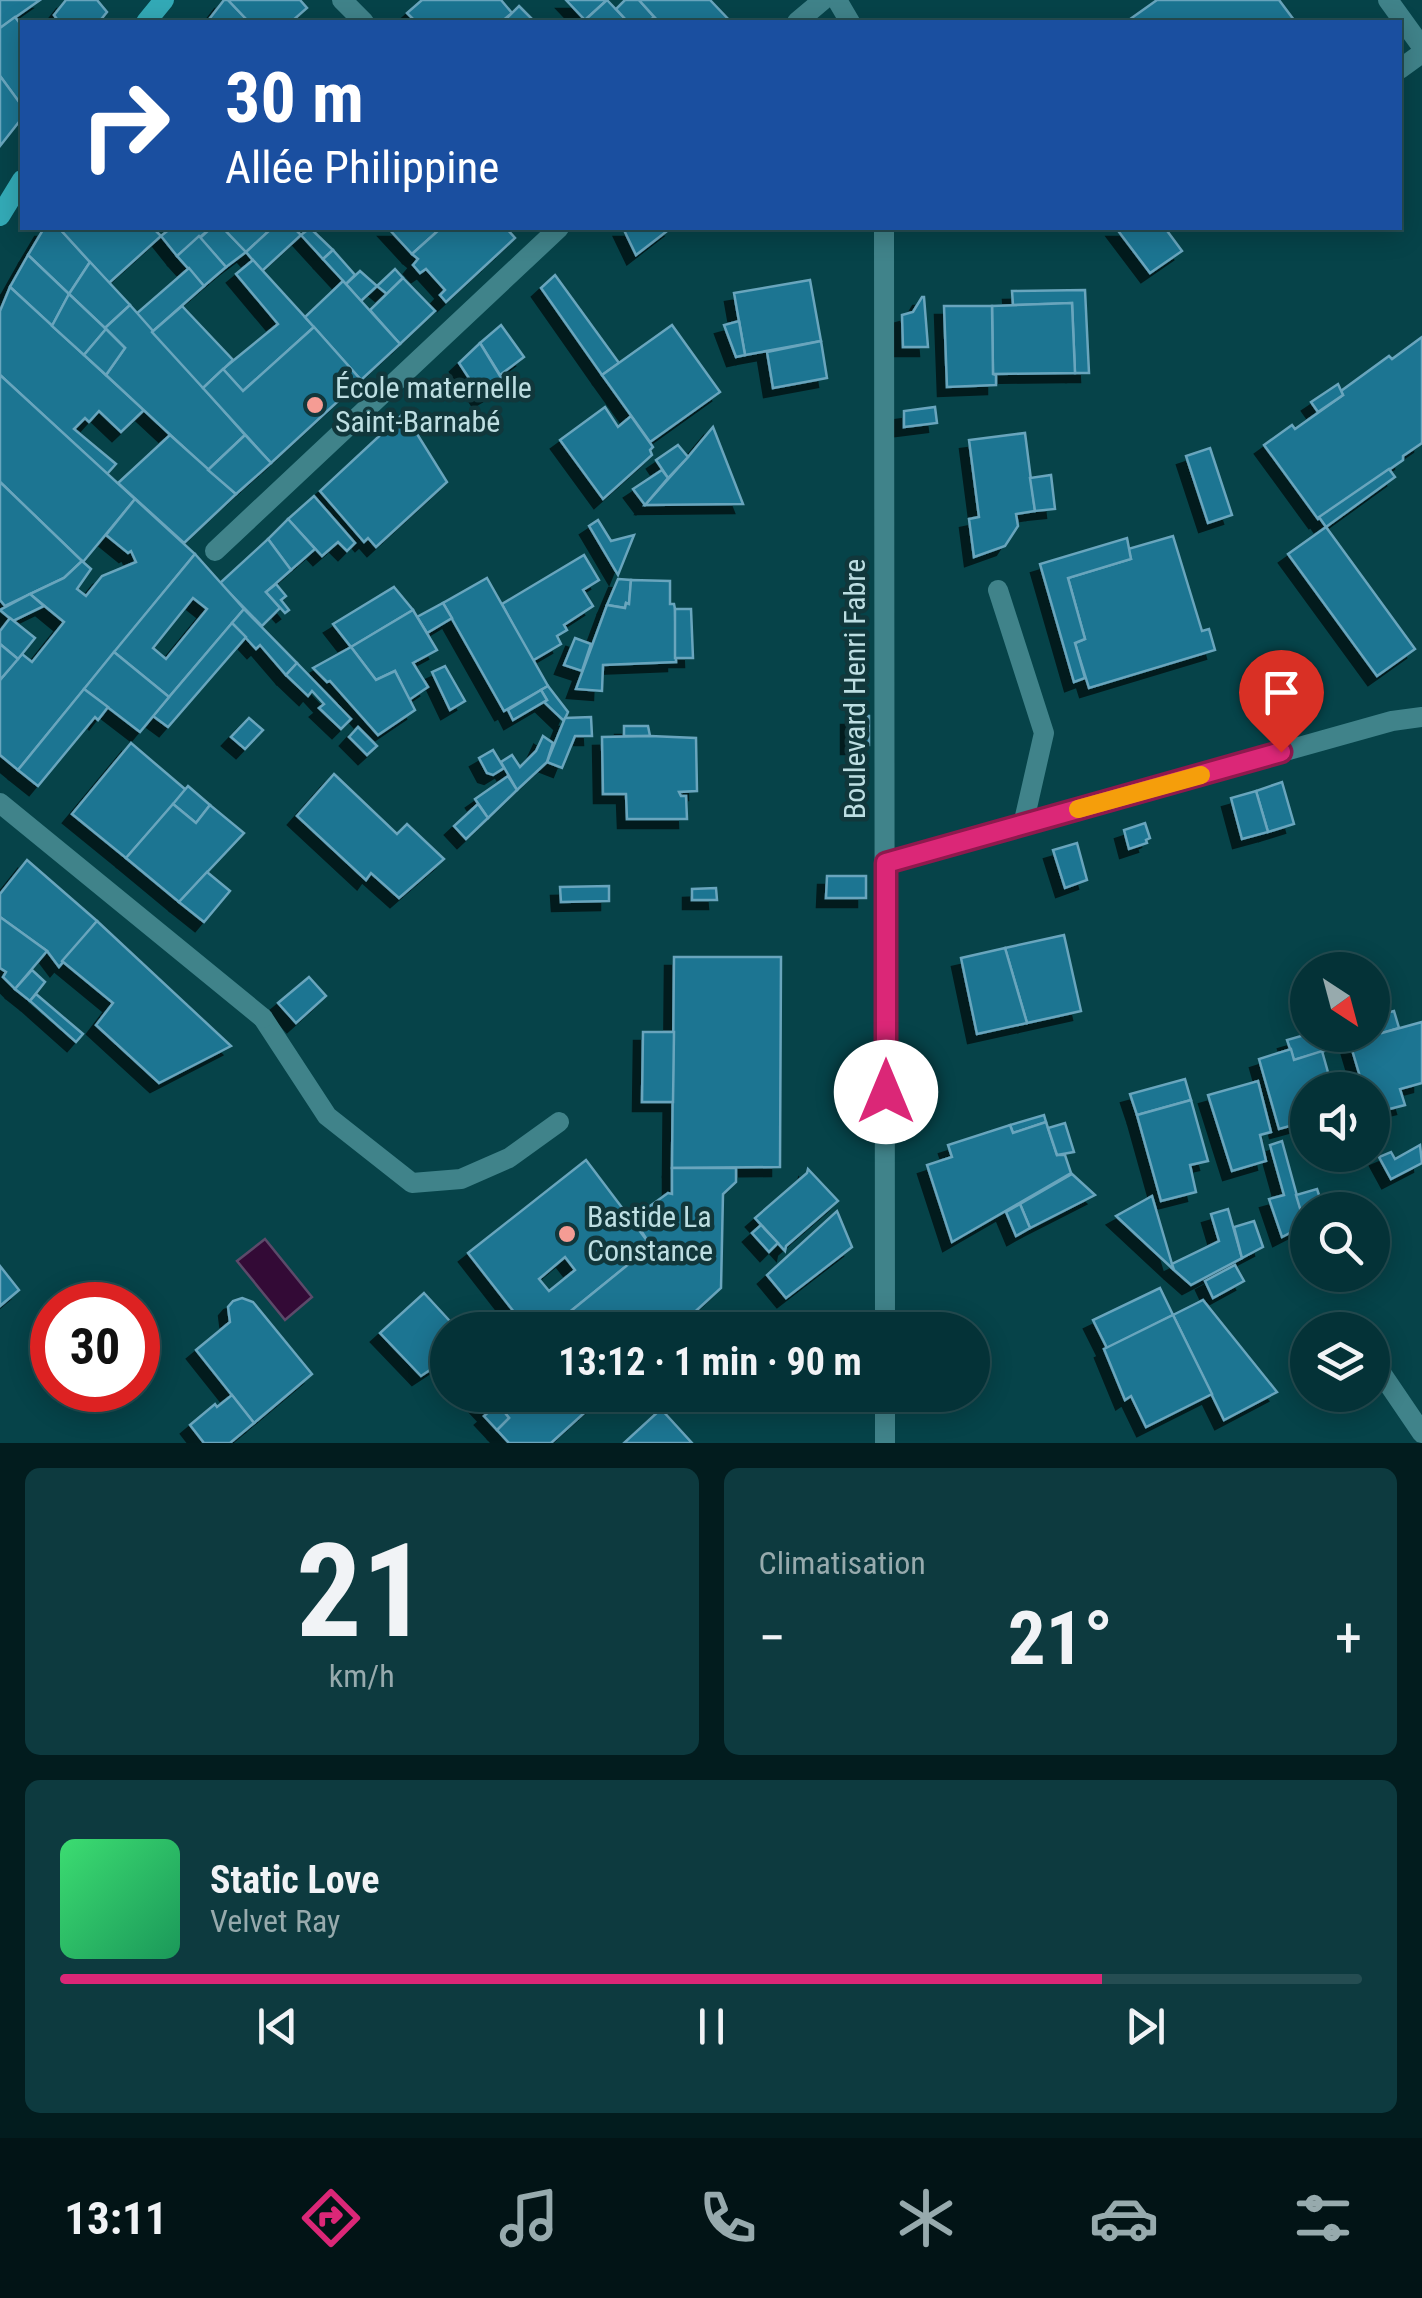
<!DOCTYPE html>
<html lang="fr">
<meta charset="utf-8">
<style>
:root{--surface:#043237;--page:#0d3a3f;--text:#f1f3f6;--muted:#97aaad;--line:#254d52;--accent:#db2777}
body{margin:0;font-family:"Roboto Condensed",sans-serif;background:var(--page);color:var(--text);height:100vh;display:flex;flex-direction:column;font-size:38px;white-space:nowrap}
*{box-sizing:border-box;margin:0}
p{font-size:32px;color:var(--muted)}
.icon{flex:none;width:55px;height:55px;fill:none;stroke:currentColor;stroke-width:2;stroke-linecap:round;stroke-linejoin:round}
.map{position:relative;height:1443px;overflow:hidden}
.sheet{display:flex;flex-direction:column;gap:25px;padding:25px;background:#021c1e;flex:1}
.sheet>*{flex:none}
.banner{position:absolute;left:20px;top:20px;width:1382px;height:210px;border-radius:0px;box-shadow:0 5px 25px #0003,0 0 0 2px var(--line);background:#1a4fa0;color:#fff;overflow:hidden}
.needle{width:65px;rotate:144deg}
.tools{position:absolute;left:1290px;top:952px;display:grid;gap:20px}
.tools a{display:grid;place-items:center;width:100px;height:100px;border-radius:50%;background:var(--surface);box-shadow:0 5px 25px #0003,0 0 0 2px var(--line);font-size:50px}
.speed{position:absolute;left:30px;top:1282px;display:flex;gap:20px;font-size:50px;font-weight:700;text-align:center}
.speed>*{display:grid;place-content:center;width:130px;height:130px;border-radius:50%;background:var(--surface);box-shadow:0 5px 25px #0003,0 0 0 2px var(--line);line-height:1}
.speed .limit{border:15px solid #d22;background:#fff;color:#111}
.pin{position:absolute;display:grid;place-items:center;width:85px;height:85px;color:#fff;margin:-102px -42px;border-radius:50% 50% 50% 0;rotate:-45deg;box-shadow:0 0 10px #0007}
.pin .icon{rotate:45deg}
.me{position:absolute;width:110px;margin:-55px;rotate:0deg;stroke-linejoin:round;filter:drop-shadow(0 0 8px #0008)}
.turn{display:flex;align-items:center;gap:35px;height:210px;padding:0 40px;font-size:45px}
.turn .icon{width:130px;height:130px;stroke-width:2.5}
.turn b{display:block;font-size:70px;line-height:85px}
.big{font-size:75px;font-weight:700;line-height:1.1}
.sheet .tile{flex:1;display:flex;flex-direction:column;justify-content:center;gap:15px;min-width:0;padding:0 35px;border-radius:15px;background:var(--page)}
.sheet .dial{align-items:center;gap:0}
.dial b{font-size:130px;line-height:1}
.song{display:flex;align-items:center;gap:30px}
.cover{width:120px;height:120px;border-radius:15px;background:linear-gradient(135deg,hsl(140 70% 55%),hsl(150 70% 35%))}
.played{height:10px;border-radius:5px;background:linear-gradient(90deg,var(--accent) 80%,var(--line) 80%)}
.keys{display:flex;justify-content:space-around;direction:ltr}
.heat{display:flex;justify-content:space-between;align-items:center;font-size:55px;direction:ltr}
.sheet .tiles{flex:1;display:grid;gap:25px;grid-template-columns:1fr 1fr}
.tile:last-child{grid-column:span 2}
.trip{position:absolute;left:430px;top:1312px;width:560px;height:100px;border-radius:50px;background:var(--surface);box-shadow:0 5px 25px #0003,0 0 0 2px var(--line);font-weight:700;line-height:100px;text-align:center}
.tab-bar{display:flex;height:160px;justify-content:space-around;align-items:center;background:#021416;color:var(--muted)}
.tab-bar .icon{width:70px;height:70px}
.tab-bar .on{color:var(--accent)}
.tab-bar b{font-size:45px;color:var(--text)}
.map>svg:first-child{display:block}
.water{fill:#330a36;stroke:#5c4a6a;stroke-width:2.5}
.building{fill:#1c7592;stroke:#69a5bd;stroke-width:2.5;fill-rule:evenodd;filter:url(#shadow)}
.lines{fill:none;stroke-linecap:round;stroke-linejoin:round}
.lane{stroke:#40838a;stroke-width:20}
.street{stroke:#40838a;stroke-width:20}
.secondary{stroke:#33aab7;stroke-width:20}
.route-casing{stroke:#8e194d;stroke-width:25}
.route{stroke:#db2777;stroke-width:18}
.slow{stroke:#f59e0b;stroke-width:18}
.poi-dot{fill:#f59c94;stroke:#11373b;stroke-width:4}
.labels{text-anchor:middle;stroke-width:9;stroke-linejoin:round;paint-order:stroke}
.poi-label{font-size:30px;fill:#bddee2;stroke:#11373b;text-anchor:start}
.street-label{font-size:30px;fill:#bddee2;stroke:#11373b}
</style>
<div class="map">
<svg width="1422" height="1443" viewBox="0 0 1422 1443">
<defs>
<filter id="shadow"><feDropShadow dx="-9" dy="9" stdDeviation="0" flood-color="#0009"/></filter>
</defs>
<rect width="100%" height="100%" fill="#064349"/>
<polygon class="water" points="265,1239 312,1297 285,1320 237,1261"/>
<g class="building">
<polygon points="0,0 40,0 0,28"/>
<polygon points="66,0 97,0 107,12 99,22 59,22 54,15"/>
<polygon points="224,0 228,0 249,22 207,22"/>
<polygon points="228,0 300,0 307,8 291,22 249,22"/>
<polygon points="422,0 501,0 512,13 501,22 416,22 407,13"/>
<polygon points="566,0 607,0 585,20"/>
<polygon points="607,0 628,22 584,22 585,20"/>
<polygon points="625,0 639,0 654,17 648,22 628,22 616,9"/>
<polygon points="639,0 710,0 731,22 659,22"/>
<polygon points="1157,0 1279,0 1294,20 1291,22 1126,22"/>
<polygon points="519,6 535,22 509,22 506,19"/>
<polygon points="15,17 22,26 22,106 0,76 0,28"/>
<polygon points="0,76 22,106 22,118 0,146"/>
<polygon points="44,228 59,228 90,262 69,294 28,255"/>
<polygon points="59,228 153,228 161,236 109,283"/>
<polygon points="171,228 211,228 177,256 161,236"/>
<polygon points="211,228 223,228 246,252 226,267 200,238"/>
<polygon points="223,228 272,228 246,252"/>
<polygon points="272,228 294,228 301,235 262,271 246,252"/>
<polygon points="310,228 333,250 323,259 301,235"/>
<polygon points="388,228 441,228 412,254"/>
<polygon points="441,228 506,228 515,238 446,302 440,295 445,290 426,269 420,273 413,265 418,259 412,254"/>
<polygon points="623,228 671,228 636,255"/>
<polygon points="1116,228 1165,228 1182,251 1150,273"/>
<polygon points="199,236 226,267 204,286 177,256"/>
<polygon points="333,250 355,275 346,284 323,259"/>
<polygon points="28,255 69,294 52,326 10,287"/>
<polygon points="253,260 314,327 243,391 223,369 278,324 236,274"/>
<polygon points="90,262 130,305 105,328 69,294"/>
<polygon points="189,268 204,286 152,332 136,314"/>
<polygon points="395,269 403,278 387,294 377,286"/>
<polygon points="360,271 377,286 361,301 346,284"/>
<polygon points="555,275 619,363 602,375 541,288"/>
<polygon points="403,278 435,311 400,344 370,310"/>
<polygon points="810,280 821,341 745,355 734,293"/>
<polygon points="343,281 400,344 361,380 305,317"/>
<polygon points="10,287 144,410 121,432 99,411 89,422 85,418 74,429 116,464 107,474 0,375 0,311"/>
<polygon points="1085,290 1089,373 1075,373 1072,303 1013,305 1012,291"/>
<polygon points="69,294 106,329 84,355 52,326"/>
<polygon points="922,297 924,297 928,347 903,347 902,315 913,312"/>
<polygon points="1072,303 1075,373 993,374 992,306"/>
<polygon points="130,305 245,435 208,470 106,375 125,348 105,328"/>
<polygon points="182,306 233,360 203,388 152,332"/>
<polygon points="944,306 992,306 993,374 996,375 996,385 947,387"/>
<polygon points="739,321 745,355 736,357 724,325"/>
<polygon points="501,325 524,357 500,375 480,343"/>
<polygon points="672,325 720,392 650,442 602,375"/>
<polygon points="314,327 361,380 271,463 203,388 223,369 243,391"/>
<polygon points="106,329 125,348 106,375 84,355"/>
<polygon points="1422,337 1422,443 1403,456 1403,460 1318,519 1264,445 1292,425 1295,429 1343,395 1341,391 1389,356 1392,359"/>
<polygon points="821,341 827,378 773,388 767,352"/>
<polygon points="480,343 505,384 482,398 459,363"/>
<polygon points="0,375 135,499 83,562 0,482"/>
<polygon points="1338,384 1343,395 1318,412 1311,402"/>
<polygon points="605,407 618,427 631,416 653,447 650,450 652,455 603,499 560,440"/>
<polygon points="935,407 937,423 904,427 904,411"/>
<polygon points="404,413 447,482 376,547 368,538 364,542 320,491"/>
<polygon points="713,427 743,504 645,505 688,457"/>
<polygon points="1025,433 1035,511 1016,514 1018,526 1005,546 974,557 969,519 979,517 969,440"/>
<polygon points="170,435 236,494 184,543 118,483"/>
<polygon points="245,435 271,463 236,494 208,470"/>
<polygon points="678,445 688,457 668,478 656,460"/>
<polygon points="1210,448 1232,515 1208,523 1186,456"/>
<polygon points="1389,469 1395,477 1326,527 1319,517"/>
<polygon points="662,470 668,478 645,505 633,489"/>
<polygon points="1051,475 1055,509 1035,511 1030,478"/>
<polygon points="0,482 82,561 64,578 5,606 0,600"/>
<polygon points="314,496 355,543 347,551 338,542 322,556 288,519"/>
<polygon points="135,499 195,554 18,770 0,755 0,680 22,654 32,662 64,622 30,594 64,578 82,561 91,569 77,589 86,596 102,576 136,562 131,551 128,553 106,535"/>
<polygon points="288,519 315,549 291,570 268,539"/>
<polygon points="598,520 611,541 634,535 618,575 589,526"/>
<polygon points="1326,527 1415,649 1377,676 1288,554"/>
<polygon points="1173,536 1202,631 1209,629 1215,650 1089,688 1075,643 1085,639 1068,578 1131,559 1128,549"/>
<polygon points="1127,538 1131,559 1068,578 1085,639 1075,643 1085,678 1074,682 1040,564"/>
<polygon points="268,539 291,570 266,592 280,608 262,626 220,583"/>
<path d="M 195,554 L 244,609 L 169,697 L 114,652 ZM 193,598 L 207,609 L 166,659 L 153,648 Z"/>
<polygon points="584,555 599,580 583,590 593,606 564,625 567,630 557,636 561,644 532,661 502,604"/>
<polygon points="487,578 548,686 504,711 443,603"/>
<polygon points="618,579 631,580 629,604 626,603 625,608 607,605"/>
<polygon points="631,580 670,581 670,604 674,604 675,609 676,662 603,665 602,691 576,689 607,605 625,608 626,603 629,604"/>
<polygon points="276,584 286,596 281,600 289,610 285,613 266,592"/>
<polygon points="394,587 413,610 351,647 333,624"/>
<polygon points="30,594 44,606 13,621 0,610"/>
<polygon points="443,603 452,618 427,633 417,617"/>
<polygon points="244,609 297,663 286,675 260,645 256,649 232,623"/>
<polygon points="675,609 691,609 693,658 675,658"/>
<polygon points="413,610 437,650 413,663 428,687 409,700 395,671 376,680 351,647"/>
<polygon points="10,618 35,638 18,659 0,644 0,631"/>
<polygon points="232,623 246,637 168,727 153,716"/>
<polygon points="575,638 591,644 582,671 564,665"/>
<polygon points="0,644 18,659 0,680"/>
<polygon points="351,647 376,680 395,671 415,710 378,735 330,681 327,682 313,668"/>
<polygon points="114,652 169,697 140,732 84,689"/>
<polygon points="297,663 351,719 341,729 319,708 324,704 312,691 308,696 286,675"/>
<polygon points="445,666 465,701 450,710 432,672"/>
<polygon points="548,686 568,712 564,721 544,702 547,700 541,690"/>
<polygon points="84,689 108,707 98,720 95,717 38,786 18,770"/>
<polygon points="541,690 547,700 513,720 508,710"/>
<rect x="850" y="716" width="19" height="29"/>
<polygon points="591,717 592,736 575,736 562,768 547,762 565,718"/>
<polygon points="249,718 263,730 245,749 231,737"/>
<polygon points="624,726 648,726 650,736 624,736"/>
<polygon points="358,727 377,746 367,755 349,737"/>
<polygon points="543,736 553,743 547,762 517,790 501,762 512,755 520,767 536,751"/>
<polygon points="650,736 696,738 697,791 679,792 681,796 686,796 687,819 627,819 626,794 603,794 602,737"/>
<polygon points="131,743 186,790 126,858 72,814"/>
<polygon points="493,750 504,768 493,775 487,773 479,758"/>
<polygon points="334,774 397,834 407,824 444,859 399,898 371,873 366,880 297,816"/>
<polygon points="508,776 517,790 488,818 475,799"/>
<polygon points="1282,782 1294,824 1268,832 1256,791"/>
<polygon points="188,786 210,805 196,823 173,804"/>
<polygon points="1256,791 1268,832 1242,839 1231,798"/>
<polygon points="173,804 196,823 210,805 244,833 179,902 126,858"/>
<polygon points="478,804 488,818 466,839 454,826"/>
<polygon points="1145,823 1150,838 1146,840 1147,843 1129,849 1124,830"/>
<polygon points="1077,843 1087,880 1065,888 1053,850"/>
<polygon points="27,860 97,921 59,967 47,951 0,917 0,894"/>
<polygon points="207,872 230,891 204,922 179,902"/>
<polygon points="827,876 866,876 866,898 826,898"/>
<polygon points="609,886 609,901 561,902 560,887"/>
<polygon points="716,888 717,900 692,900 692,889"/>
<polygon points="0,917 47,951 15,989 3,977 6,972 0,968"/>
<polygon points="97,921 231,1046 159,1083 96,1025 113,1003 62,961"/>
<polygon points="1064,935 1081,1011 1027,1023 1005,948"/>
<polygon points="1005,948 1027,1023 977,1034 961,958"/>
<polygon points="674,957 781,957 780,1167 672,1168"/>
<polygon points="32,970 45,982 30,1001 15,989"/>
<polygon points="309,977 326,996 296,1023 278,1003"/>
<polygon points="36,994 83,1034 76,1042 30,1001"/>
<polygon points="1394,1011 1399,1028 1382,1033 1377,1015"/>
<polygon points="1377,1015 1382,1033 1422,1022 1422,1083 1400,1089 1405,1105 1374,1113 1372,1090 1364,1090 1350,1043 1351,1035 1372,1035 1372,1017"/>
<polygon points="643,1032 674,1032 673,1102 642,1102"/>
<polygon points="1308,1034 1324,1035 1328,1050 1294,1060 1287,1040"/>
<polygon points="1291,1049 1294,1060 1322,1051 1333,1090 1308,1090 1308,1121 1279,1129 1259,1059"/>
<polygon points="1185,1079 1191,1100 1137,1115 1130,1094"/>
<polygon points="1258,1081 1271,1132 1260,1135 1266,1161 1232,1171 1208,1095"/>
<polygon points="1191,1100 1208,1161 1190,1165 1196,1192 1161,1201 1137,1115"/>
<polygon points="1044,1115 1046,1122 1013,1133 1010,1125"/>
<polygon points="1046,1122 1057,1155 1065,1155 1071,1173 952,1242 927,1165 952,1157 948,1145 1010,1125 1013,1133"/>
<polygon points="1065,1123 1074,1152 1057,1155 1048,1128"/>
<polygon points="1282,1141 1305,1225 1282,1237 1269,1199 1284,1195 1270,1145"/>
<polygon points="1420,1145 1422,1163 1391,1179 1379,1157 1391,1152 1395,1159"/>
<path d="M 586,1160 L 651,1246 L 561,1319 L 558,1316 L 540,1330 L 528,1330 L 468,1253 ZM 565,1257 L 575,1270 L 549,1291 L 539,1279 Z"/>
<polygon points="672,1168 736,1168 736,1182 723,1194 721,1288 675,1330 540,1330 558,1316 561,1319 651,1246 633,1218 668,1193 672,1194"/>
<polygon points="808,1169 838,1201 786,1246 785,1251 755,1218 807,1173"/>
<polygon points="1072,1174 1095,1195 1030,1228 1020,1204"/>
<polygon points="1317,1189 1324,1210 1308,1210 1305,1225 1296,1195"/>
<polygon points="1152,1196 1172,1264 1174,1270 1116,1216"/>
<polygon points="1020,1204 1030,1228 1016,1236 1006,1212"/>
<polygon points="1228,1209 1242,1258 1191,1285 1174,1270 1172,1264 1219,1241 1211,1214"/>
<polygon points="837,1211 852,1247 786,1298 767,1275"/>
<polygon points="1254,1221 1263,1247 1242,1258 1234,1227"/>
<polygon points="761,1225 778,1243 769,1252 752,1233"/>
<polygon points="1235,1265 1244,1281 1213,1298 1205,1281"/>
<polygon points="0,1266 19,1290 0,1306"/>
<polygon points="1160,1288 1173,1315 1107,1348 1093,1320"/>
<polygon points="424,1293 458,1330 448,1330 448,1358 421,1376 380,1333"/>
<polygon points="242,1298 253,1302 312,1374 254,1423 196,1350 230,1322 228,1307 233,1301"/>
<polygon points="1203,1300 1277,1392 1224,1420 1173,1315"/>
<polygon points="1173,1315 1212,1394 1146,1427 1131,1396 1125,1400 1104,1349"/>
<polygon points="232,1395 254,1423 230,1443 204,1443 190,1425 215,1404 217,1407"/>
<polygon points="471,1395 604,1395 551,1443 509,1443 497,1430 509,1418 498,1404 488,1413"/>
<polygon points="498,1404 509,1418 497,1430 484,1416"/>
<polygon points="661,1409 692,1443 624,1443"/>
</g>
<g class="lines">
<g class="lane">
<polyline points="1400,69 1422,53"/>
<polyline points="998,590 1044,733 1023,825"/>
<polyline points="263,1018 327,1116 412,1183 461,1179 509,1158 559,1122"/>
<polyline points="1373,1361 1422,1433"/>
</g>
<g class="street">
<polyline points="342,0 364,22"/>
<polyline points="837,0 850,22"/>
<polyline points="1388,0 1422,47"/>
<polyline points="797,22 823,0"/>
<polyline points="884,228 885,1330"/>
<polyline points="215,551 559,228"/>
<polyline points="0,803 263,1018"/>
<polyline points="886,863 1392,721 1422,717"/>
<polyline points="885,1443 885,1395"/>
</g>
<g class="secondary">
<polyline points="146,22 164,0"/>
<polyline points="0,216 22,180"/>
</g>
</g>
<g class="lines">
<defs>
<polyline id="route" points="886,1092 886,863 1281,752"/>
</defs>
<use href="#route" class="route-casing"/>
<use href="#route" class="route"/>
<polyline class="slow" points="1078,809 1201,775"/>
</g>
<g class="poi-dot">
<circle cx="315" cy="405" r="10"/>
<circle cx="567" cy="1234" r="10"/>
</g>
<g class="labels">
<g class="poi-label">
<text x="335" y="398">École maternelle<tspan x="335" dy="34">Saint-Barnabé</tspan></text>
<text x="587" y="1227">Bastide La<tspan x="587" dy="34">Constance</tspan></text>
</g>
<g class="street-label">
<text transform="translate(855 689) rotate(-90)" y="10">Boulevard Henri Fabre</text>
</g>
</g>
</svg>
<div class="tools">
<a><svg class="needle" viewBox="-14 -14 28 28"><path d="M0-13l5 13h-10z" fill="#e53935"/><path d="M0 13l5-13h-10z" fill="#97aaad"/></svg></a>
<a><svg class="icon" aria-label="sound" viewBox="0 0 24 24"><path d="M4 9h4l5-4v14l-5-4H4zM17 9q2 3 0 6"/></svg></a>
<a><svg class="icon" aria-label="search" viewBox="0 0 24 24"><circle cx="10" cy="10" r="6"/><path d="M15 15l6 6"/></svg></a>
<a><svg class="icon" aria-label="layers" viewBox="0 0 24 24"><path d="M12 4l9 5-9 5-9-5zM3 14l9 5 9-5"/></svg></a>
</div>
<div class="speed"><div class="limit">30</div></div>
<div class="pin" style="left:1281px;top:752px;background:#d93025"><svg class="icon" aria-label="arrive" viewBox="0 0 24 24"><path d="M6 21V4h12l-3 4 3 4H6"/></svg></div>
<svg class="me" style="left:886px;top:1092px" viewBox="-20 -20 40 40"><circle r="19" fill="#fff"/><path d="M0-13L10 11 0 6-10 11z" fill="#db2777"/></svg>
<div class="trip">13:12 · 1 min · 90 m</div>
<div class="banner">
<div class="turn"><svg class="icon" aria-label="right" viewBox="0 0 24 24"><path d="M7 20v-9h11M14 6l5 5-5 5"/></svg><div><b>30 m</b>Allée Philippine</div></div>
</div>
</div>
<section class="sheet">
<div class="tiles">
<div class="tile dial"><b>21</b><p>km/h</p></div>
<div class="tile"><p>Climatisation</p>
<div class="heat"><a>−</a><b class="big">21°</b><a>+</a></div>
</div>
<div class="tile">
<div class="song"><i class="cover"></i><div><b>Static Love</b><p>Velvet Ray</p></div></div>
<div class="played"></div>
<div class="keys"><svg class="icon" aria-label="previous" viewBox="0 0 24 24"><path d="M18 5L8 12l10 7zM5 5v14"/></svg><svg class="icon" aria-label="pause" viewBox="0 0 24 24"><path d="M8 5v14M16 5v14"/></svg><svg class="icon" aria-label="next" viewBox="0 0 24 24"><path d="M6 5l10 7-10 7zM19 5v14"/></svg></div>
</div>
</div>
</section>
<nav class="tab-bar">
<b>13:11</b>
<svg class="icon on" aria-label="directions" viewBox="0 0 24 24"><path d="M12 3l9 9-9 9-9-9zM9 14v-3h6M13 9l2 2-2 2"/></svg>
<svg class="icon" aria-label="music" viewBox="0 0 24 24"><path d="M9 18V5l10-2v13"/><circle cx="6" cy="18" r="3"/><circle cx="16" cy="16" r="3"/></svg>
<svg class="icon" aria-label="phone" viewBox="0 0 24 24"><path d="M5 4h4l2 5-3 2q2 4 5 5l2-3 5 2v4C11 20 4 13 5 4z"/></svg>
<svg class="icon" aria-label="climate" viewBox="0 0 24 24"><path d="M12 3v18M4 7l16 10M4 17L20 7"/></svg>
<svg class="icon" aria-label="car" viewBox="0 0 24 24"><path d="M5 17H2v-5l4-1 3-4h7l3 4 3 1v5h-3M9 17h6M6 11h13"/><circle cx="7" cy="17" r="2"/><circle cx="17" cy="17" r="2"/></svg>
<svg class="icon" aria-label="filters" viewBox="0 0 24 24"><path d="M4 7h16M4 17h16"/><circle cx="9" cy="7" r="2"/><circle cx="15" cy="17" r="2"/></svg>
</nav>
